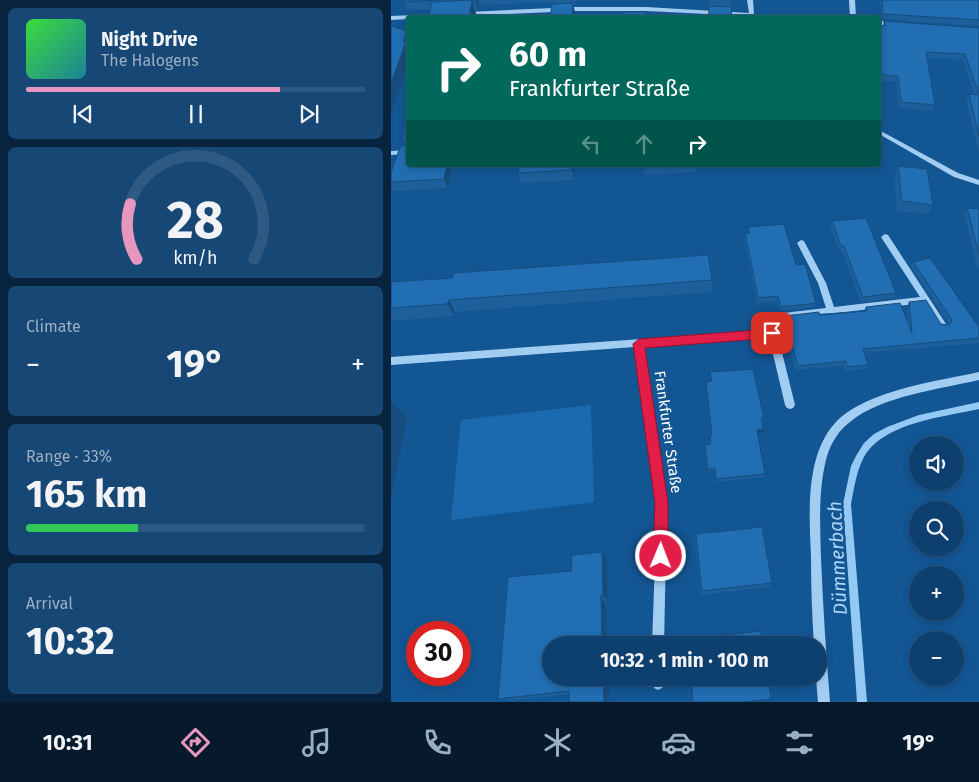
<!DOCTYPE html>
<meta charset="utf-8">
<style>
:root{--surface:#0e406f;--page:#174774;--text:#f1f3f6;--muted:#9bafc3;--line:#2e5982;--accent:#e797bd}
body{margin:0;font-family:"Fira Sans",sans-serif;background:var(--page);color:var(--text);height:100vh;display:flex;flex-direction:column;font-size:19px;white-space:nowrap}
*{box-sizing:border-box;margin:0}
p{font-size:16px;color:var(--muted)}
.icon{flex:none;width:28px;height:28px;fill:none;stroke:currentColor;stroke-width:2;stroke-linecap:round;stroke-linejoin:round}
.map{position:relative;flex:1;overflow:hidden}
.drawer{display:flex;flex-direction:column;gap:8px;padding:8px;background:#08233d;width:391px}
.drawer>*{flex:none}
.guide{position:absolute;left:15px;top:15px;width:475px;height:152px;border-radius:5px;box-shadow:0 2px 8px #0003,0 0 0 1px var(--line);background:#00695c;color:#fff;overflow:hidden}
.fabs{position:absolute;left:518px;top:436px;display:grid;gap:10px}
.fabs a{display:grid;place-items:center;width:55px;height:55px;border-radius:50%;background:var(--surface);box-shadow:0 2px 8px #0003,0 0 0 1px var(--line);font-size:25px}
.speed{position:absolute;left:15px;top:621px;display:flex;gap:10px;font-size:25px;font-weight:700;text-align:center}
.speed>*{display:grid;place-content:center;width:65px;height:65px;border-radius:50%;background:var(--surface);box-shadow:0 2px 8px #0003,0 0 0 1px var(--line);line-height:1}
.speed .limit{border:8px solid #d22;background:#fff;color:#111}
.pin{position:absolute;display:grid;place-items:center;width:42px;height:42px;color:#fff;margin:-21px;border-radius:10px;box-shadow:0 2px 8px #0006}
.me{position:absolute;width:55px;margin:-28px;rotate:1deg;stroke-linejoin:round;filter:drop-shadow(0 0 4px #0008)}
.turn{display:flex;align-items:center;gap:18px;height:105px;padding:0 20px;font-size:22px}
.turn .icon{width:65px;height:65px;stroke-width:2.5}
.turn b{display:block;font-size:35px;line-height:42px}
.lanes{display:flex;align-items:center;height:48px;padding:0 20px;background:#0003;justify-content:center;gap:25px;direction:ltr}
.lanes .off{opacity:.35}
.big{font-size:38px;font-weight:700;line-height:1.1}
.drawer .widget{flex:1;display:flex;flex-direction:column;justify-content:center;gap:8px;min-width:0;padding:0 18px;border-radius:8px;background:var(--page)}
.drawer .dial{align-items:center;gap:0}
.dial svg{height:130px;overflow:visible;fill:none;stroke:var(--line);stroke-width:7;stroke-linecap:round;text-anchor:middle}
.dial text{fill:var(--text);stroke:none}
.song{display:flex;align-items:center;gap:15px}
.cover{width:60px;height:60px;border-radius:8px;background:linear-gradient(135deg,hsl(120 70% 55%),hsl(190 70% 35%))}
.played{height:5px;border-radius:2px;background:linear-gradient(90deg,var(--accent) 75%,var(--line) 75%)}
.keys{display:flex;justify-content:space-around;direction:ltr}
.heat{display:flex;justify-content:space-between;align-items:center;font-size:28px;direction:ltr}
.charge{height:8px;border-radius:4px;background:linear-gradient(90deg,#34c759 33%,var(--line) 0)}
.trip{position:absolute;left:151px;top:636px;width:285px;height:50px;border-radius:25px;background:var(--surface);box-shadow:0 2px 8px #0003,0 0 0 1px var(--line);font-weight:700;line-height:50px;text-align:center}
.tab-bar{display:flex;height:80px;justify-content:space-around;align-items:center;background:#061a2c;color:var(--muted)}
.tab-bar .icon{width:35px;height:35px}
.tab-bar .active{color:var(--accent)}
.tab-bar b{font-size:22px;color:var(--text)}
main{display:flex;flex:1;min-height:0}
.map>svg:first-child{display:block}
.green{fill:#1b69ae}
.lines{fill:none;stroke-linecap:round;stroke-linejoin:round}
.stream{fill:#94c9f5;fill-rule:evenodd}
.minor{fill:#a2cdf2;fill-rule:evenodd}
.wall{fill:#1c5f9a}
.shaded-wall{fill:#174d7d}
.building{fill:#216eb3;stroke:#174d7d}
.route{fill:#e11d48;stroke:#92132f}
.labels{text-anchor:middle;stroke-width:5;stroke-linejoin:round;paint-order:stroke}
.street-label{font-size:15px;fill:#fff;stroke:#135694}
.near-water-label{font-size:19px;font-style:italic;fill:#aed6f9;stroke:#135694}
</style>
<main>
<section class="drawer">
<div class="widget">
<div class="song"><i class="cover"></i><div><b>Night Drive</b><p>The Halogens</p></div></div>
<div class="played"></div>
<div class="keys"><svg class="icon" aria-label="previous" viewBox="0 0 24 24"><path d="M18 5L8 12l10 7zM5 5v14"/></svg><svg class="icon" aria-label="pause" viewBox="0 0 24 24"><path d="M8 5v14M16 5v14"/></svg><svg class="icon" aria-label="next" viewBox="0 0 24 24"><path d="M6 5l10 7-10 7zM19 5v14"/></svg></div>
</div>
<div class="widget dial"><svg viewBox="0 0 100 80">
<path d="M14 69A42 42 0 1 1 86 69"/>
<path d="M14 69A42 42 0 0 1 10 35" stroke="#e797bd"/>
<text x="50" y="56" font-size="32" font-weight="700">28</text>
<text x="50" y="72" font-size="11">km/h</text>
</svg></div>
<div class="widget"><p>Climate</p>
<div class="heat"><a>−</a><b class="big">19°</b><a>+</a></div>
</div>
<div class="widget"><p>Range · 33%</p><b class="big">165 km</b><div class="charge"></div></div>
<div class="widget"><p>Arrival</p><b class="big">10:32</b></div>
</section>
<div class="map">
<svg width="588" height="702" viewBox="0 0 588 702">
<rect width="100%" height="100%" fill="#135694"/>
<polygon class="green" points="200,405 203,502 60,520 70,420"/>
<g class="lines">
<path class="stream" d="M 588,402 L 588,409 C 552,417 490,423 472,459 C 465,473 463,489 460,504 L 476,702 L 466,702 L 452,504 L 460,466 L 465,456 L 473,443 L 483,434 L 496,427 L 528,415 Z"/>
<g class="minor">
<polygon points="356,0 362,0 363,14 417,18 359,18 358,16 255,11 185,11 75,16 72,14 75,12 185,7 255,7 358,13"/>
<polygon points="458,0 464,0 465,18 459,18"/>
<polygon points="47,14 49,15 49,17 18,18 18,19 0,20 0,16"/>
<polygon points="488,21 503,22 506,24 503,26 488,25"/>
<polygon points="488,130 567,173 588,180 588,185 563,177 488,134"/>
<polygon points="18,150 18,154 0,155 0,151"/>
<polygon points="494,234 497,235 555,324 556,326 555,328 549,328 533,303 383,320 404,405 402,408 399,409 396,408 394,405 378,337 253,346 276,503 273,645 261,645 266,503 244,347 0,365 0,357 377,330 374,317 375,315 435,308 427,283 406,243 410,240 413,241 435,283 443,307 529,297 490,237"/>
<path d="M 588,372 L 588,380 C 549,389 490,396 459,422 C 448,430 440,443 436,456 C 427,489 429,524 430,558 C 432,606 435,654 439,702 L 427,702 L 425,678 L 428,678 L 428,645 L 423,645 C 421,616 420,587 420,557 C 418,508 412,436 463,408 C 500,387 547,381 588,372 Z"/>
<polygon points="261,678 273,678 273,684 271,688 267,690 263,688"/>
</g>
</g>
<g class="wall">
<polygon points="13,0 185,0 184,5 182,5 184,13 163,4 163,2 88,5 87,10 84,10 86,18 37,18 39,9 16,10 13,2"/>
<polygon points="317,0 340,0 339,7 341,18 318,18"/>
<polygon points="489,0 588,0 588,26 491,19"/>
<polygon points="493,21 588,28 588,155 575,100 578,94 583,94 572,60 536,58 544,105 541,111 508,108 505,82 490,81 488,67 488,25 492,26"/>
<polygon points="18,120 61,165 57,188 2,191 0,188 0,173 14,145 11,139"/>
<polygon points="183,165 183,180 130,183 127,173"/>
<polygon points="253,165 306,165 306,172 254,175"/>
<polygon points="375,165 418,165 375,168"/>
<polygon points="507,166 542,205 537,214 506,211 503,176"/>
<polygon points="576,208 588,209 588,267 586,268 573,214"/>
<polygon points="441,221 505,293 503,298 470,302 451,251 448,251 439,226"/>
<polygon points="357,227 405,265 425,303 424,307 389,311 386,301 366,303 353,238 354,233 357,233"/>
<polygon points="522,262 588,327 588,343 473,353 477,365 475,369 454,371 453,366 405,370 392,321 393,316 473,311 475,307 517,323 516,307 518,302 550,324 557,325 557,323 520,267"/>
<polygon points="321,280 320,292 64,312 63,316 0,321 0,282"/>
<polygon points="319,372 373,418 372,422 370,422 371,433 366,434 374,474 372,477 325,482 323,471 317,472 313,449 314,445 320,444 319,435 321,434 315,386 315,382 320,381"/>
<polygon points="305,534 381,583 378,587 310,595 304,539"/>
<polygon points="216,562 217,603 215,604 218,702 178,702 178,694 120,701 107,699 180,571"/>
</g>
<g class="shaded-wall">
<polygon points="81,0 86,18 78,18"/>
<polygon points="85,0 87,0 88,5 87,10 85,2"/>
<polygon points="182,3 184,13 183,18 181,18"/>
<polygon points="16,31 18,34 18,61 0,113 0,83"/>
<polygon points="56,165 61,165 57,188 53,179"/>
<polygon points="181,165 183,165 183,180 181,170"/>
<polygon points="58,300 64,312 63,316 56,304"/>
<polygon points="1,401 16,418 0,497 0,404"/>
<polygon points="372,429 371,433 365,434 366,430"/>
<polygon points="211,552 216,562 217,603 212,595"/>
<polygon points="210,595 215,604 216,645 211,645"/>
<polygon points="212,678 218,678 218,702 213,702"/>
</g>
<g class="building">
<polygon points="13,0 85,0 85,2 82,2 81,0 47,2 47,0 13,2"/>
<polygon points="81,0 78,18 37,18 41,2"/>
<polygon points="491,0 588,0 588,20 492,14"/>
<polygon points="182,3 181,18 159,18 161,4"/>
<polygon points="318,6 340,7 341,18 318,18"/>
<polygon points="232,12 255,12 254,18 231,18"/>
<polygon points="493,21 588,28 588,94 574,54 535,52 544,105 510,102 507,76 491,75 488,51 488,25 494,26"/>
<polygon points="0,26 16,31 12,42 15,42 0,83"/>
<polygon points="578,94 588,95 588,136"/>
<polygon points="18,120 18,165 56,165 53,179 0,182 0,173 9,147 15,145 15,139 11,139"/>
<polygon points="128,165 181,165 181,170 127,173"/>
<polygon points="507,166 536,169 542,205 511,201"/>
<polygon points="576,208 588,209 588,254"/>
<polygon points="475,218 505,293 472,297 453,246 450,246 441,221"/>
<polygon points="393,224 405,265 414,264 425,303 390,307 387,296 367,298 354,233 359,233 357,227"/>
<polygon points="317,255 321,280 58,300 56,304 0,308 0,282 61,278 63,273"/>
<polygon points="539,258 588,327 588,338 472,349 477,365 456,367 455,361 407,366 393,316 428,312 428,315 476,311 475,307 509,303 521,333 518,302 535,300 550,324 558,325 561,322 560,318 522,262"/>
<polygon points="362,369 373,418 370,418 372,429 366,430 374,474 325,479 324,468 317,469 314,445 320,444 319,435 321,434 315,382 321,381 319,372"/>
<polygon points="371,527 381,583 311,591 305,534"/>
<polygon points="211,552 212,595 210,595 211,645 160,645 160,678 212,678 213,702 178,702 178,691 107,699 117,577 180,571 181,555"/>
<polygon points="370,631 372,645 297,645 296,639"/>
<polygon points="300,678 377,678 380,699 354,702 302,702"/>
</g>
<polygon class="route" points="381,329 386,333 381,338 254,348 277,503 277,556 275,561 270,563 264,561 262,556 264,503 242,344 248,339"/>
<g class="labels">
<g class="street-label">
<text transform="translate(277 432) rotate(82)" y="5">Frankfurter Straße</text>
</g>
<g class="near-water-label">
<text transform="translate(446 558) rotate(-93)" y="7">Dümmerbach</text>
</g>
</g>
</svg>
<div class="fabs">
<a><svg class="icon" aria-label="sound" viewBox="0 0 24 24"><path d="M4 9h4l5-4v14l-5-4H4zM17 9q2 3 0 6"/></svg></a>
<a><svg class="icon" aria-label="search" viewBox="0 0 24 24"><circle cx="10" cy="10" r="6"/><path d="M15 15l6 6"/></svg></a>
<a>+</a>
<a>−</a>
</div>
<div class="speed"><div class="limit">30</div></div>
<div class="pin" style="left:381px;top:333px;background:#d93025"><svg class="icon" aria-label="arrive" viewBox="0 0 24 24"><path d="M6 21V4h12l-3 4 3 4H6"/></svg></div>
<svg class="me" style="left:270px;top:556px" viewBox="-20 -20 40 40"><circle r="17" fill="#e11d48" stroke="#fff" stroke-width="3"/><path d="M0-11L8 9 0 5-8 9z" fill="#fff"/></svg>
<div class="trip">10:32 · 1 min · 100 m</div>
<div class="guide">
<div class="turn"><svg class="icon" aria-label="right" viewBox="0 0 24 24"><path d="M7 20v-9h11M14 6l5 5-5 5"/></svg><div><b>60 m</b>Frankfurter Straße</div></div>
<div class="lanes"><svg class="icon off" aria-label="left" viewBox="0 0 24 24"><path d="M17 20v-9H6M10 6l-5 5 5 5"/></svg><svg class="icon off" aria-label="ahead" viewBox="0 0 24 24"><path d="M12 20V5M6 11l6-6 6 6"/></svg><svg class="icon" aria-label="right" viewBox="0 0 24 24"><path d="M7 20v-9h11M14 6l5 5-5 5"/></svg></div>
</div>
</div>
</main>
<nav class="tab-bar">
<b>10:31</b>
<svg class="icon active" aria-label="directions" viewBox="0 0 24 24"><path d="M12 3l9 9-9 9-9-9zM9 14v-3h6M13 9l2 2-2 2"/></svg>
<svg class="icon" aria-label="music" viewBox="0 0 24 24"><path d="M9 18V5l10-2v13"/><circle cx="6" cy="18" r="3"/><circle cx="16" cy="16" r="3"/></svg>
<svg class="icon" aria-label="phone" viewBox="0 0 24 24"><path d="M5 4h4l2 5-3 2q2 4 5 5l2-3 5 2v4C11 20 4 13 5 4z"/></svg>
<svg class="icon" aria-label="climate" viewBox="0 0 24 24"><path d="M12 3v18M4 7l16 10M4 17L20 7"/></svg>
<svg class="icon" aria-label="car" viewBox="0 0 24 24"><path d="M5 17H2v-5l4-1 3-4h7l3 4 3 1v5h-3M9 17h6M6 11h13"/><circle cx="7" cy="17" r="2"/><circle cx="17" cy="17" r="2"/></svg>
<svg class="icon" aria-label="filters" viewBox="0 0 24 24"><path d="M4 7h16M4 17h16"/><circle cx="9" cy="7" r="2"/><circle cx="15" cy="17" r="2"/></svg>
<b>19°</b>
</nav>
